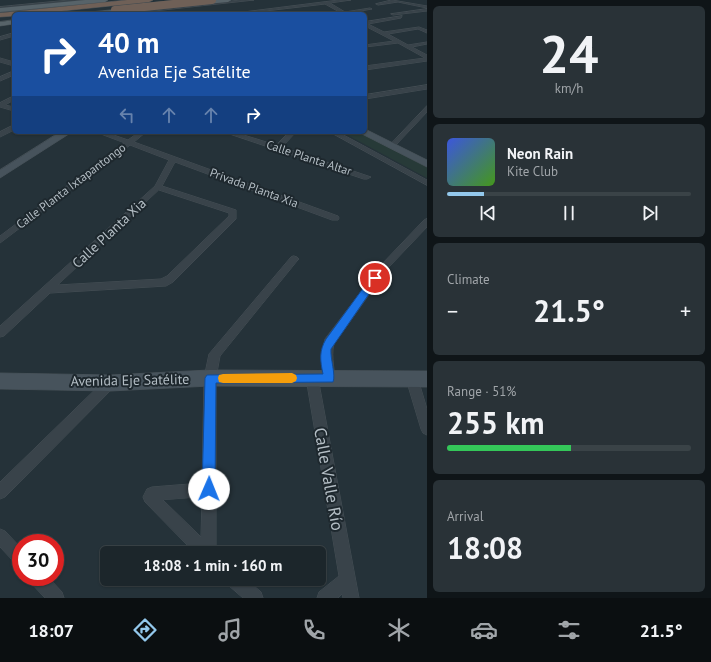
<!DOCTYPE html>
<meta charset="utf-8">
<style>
:root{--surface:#1c262b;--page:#293237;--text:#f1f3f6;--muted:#a0a5a9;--line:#3a4347;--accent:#93c8ec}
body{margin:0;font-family:"PT Sans",sans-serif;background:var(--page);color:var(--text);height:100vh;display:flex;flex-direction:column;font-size:15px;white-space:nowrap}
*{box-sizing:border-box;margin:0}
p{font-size:13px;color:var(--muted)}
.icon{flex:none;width:22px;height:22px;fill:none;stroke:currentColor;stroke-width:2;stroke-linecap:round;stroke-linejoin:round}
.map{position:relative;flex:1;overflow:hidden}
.details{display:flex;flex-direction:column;gap:6px;padding:6px;background:#0f1518;width:284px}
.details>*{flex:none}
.top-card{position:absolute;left:12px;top:12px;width:355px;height:122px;border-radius:6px;box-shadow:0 1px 3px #0004,0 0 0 1px var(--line);background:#1a4fa0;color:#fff;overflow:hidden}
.speed{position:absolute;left:12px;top:534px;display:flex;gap:8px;font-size:20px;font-weight:700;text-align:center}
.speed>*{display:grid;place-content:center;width:52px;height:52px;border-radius:50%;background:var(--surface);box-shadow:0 1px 3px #0004,0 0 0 1px var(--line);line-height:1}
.speed .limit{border:6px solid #d22;background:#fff;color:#111}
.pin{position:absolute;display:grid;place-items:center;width:34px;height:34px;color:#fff;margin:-17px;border:2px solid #fff;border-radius:50%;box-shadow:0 1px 4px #0007}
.me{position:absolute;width:44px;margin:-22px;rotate:1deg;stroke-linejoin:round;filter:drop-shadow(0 0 3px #0008)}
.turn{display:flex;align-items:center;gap:14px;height:84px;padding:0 20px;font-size:18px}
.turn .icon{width:52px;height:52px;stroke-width:2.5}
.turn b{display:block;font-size:28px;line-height:34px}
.lanes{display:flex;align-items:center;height:38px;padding:0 20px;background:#0003;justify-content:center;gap:20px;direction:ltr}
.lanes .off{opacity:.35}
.big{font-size:30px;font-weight:600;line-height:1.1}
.details .tile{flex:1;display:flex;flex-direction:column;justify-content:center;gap:6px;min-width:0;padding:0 14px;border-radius:6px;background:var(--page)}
.details .dial{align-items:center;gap:0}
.dial b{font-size:52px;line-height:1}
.song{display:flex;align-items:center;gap:12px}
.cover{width:48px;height:48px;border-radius:6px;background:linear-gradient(135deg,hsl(230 70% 55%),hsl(100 70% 35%))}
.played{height:4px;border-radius:2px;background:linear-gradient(90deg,var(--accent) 15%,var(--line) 15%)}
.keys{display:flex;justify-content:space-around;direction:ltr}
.heat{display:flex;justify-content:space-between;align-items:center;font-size:22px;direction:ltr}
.charge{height:6px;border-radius:3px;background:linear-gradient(90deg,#34c759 51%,var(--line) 0)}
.trip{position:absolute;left:100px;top:546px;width:226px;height:40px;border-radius:6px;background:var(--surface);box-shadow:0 1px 3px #0004,0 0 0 1px var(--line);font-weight:600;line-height:40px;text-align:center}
.menu{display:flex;height:64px;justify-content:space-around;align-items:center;background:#0b0f11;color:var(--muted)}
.menu .icon{width:28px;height:28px}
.menu .on{color:var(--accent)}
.menu b{font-size:18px;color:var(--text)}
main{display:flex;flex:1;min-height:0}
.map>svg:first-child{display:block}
.green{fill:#273a38}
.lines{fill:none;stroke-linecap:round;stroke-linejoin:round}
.street-casing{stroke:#454f55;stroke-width:1}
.secondary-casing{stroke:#454f55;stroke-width:1}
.primary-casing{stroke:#454f55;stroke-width:1}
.highway-casing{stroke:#444e54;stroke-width:1}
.street{fill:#39434a;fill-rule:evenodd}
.secondary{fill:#47535c;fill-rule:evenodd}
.primary{fill:#576369;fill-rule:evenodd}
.highway{fill:#6f6057;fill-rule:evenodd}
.highway-bridge-casing{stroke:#444e54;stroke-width:8;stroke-linecap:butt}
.highway-bridge{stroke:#6f6057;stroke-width:8}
.route{fill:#1a73e8;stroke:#114b97}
.slow{fill:#f59e0b}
.labels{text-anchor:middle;stroke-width:4;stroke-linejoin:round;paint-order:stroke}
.far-street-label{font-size:12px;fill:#b4bec5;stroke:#1e282e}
.street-label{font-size:14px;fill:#b4bec5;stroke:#1e282e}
.near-street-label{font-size:17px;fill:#b4bec5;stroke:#1e282e}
</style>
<main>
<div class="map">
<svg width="427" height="598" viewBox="0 0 427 598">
<rect width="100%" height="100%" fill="#253239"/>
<polygon class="green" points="342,132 365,132 427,162 427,178"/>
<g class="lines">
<defs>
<g id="street">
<polygon points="70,0 88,1 0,9 0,7"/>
<polygon points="241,0 254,0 136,13 134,12"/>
<polygon points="339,0 351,0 330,3 345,12 370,8 372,9 343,14 325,4 240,14 228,14"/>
<polygon points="392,0 427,6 427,8 398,2 378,5 376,4"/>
<polygon points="427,9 427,11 393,15 391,14"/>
<polygon points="402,16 401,18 368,24 384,32 419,27 427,30 427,33 418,29 388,34 408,45 427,42 427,44 412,47 427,55 427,61 365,70 365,66 425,58 398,43 365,47 365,45 394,41 365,26 365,22"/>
<polygon points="14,33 14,36 0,40 0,37"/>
<polygon points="0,58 14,62 14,66 0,62"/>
<polygon points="14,71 14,75 0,81 0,77"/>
<polygon points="427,85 427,89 365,99 365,95"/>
<polygon points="14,96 14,100 5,105 14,107 14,111 0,107 0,103"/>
<polygon points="427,106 427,112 394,147 390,147 390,145"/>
<polygon points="14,125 14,130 0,137 0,132"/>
<path d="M 96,132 L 105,132 L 128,140 L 139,132 L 146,132 L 134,142 L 338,216 L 339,218 L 338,220 L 332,220 L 175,162 L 162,186 L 236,210 L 236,219 L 173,282 L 166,286 L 50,293 L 4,336 L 0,337 L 0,326 L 155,186 L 169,160 L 130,145 L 0,243 L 0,236 L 124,143 ZM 159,190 L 229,213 L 229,216 L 167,276 L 161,279 L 58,285 Z"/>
<polygon points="224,132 234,132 276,145 289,132 296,132 282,147 371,177 367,179 364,179"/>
<polygon points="330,132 338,132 427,180 427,185"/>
<path d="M 427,219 L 427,227 L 388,268 L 334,344 C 330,357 337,374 333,383 L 329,384 L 325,383 L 321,356 L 325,339 L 382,264 L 424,220 Z"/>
<path d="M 294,256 L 297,257 L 299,259 L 297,261 L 220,356 L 216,378 L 216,553 L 195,553 L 145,502 L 143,497 L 147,489 L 152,487 L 202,483 L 204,378 L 209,354 L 291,257 ZM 202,497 L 201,537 L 163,500 Z"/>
<polygon points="312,373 316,374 318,378 359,598 343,598 342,594 338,598 317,598 319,592 339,576 306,378 308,374"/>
<polygon points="412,374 416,375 418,379 427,409 427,435 423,433 421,429 406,379 408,375"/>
<polygon points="110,378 114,379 116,383 114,387 5,497 0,499 0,482 106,379"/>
<polygon points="0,529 5,531 21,548 21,567 16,564 0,547"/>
<polygon points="29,577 48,577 62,592 64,598 45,598 31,583"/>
<polygon points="226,579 246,579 261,592 263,598 243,598 228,585"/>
</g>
<g id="secondary">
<path d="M 132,8 L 141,13 L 142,14 C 137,14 133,14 129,10 Z"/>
<polygon points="365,129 427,160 427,167 362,134 360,132 365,132"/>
<polygon points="60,132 72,132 0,178 0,170"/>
<polygon points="210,370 427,371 427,387 210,386 110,391 0,389 0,373 110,375"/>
</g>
<g id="primary">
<polygon points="85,0 108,0 105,2 0,12 0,8"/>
<polygon points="208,0 231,0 228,2 195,5 192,3"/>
<polygon points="132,8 135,10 134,11 89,14 92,12"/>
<polygon points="14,20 14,24 0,26 0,22"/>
</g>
<polygon id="highway" points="127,0 153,0 149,2 33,14 14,14 14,16 0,17 0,13"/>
</defs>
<use href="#street" class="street-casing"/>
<use href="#secondary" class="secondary-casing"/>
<use href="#primary" class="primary-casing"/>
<use href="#highway" class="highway-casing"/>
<use href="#street" class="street"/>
<use href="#secondary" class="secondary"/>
<use href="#primary" class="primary"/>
<use href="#highway" class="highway"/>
<defs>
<polyline id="highway-bridge" points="115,10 212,0"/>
</defs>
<use href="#highway-bridge" class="highway-bridge-casing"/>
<use href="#highway-bridge" class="highway-bridge"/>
</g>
<path class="route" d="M 375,275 L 380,278 L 378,281 L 331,349 C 330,358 336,375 333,382 L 216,383 L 215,489 L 213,493 L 209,495 L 204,493 L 202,489 L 205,378 L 207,375 L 323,374 C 320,360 319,351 326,339 L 372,276 Z"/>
<polygon class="slow" points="292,373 296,375 297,378 296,381 292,383 223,383 219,382 218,378 219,375 223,374"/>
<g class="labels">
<g class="far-street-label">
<text transform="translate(309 158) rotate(18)" y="4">Calle Planta Altar</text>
<text transform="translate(71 186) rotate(-37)" y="4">Calle Planta Ixtapantongo</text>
<text transform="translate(254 188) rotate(20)" y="4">Privada Planta Xia</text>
</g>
<g class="street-label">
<text transform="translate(109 233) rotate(-43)" y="5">Calle Planta Xia</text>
<text transform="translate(130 380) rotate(-1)" y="5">Avenida Eje Satélite</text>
</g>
<g class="near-street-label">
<text transform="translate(329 479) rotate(80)" y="6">Calle Valle Río</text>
</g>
</g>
</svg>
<div class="speed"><div class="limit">30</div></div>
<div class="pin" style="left:375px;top:278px;background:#d93025"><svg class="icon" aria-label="arrive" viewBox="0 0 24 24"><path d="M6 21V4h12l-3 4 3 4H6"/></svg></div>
<svg class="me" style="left:209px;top:489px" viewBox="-20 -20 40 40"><circle r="19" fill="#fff"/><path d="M0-13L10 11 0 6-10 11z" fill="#1a73e8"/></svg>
<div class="trip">18:08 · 1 min · 160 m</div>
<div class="top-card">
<div class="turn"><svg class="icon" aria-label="right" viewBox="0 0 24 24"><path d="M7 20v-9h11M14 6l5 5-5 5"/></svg><div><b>40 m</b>Avenida Eje Satélite</div></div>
<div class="lanes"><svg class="icon off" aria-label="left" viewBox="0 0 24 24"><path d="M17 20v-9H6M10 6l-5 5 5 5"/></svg><svg class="icon off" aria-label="ahead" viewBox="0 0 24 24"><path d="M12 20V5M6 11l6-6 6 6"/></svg><svg class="icon off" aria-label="ahead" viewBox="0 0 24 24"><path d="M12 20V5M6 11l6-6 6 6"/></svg><svg class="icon" aria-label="right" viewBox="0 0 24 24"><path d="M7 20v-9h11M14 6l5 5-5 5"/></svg></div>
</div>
</div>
<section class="details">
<div class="tile dial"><b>24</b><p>km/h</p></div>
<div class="tile">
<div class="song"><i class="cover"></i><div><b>Neon Rain</b><p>Kite Club</p></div></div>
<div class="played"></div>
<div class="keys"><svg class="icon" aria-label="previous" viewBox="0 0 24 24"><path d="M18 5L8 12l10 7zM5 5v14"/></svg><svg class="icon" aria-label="pause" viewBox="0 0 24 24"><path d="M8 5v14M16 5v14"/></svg><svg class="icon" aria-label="next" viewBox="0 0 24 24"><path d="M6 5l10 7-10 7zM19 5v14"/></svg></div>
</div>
<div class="tile"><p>Climate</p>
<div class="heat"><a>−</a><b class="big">21.5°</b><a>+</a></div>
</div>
<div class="tile"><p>Range · 51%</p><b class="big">255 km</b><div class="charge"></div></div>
<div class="tile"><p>Arrival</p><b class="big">18:08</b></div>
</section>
</main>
<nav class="menu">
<b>18:07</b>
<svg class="icon on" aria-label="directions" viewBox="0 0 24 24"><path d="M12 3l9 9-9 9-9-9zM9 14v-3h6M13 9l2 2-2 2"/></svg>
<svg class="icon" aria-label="music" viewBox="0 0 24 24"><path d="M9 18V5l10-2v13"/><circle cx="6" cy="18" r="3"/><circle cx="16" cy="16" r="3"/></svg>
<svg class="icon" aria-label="phone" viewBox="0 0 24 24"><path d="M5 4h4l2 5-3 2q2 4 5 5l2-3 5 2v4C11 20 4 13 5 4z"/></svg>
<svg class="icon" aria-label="climate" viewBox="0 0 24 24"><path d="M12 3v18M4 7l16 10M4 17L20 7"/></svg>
<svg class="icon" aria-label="car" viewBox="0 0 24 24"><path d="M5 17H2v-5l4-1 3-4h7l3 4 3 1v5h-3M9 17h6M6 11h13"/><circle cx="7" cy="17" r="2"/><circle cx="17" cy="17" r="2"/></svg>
<svg class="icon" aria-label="filters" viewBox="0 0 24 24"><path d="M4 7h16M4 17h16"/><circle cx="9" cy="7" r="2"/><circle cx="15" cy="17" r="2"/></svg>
<b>21.5°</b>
</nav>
